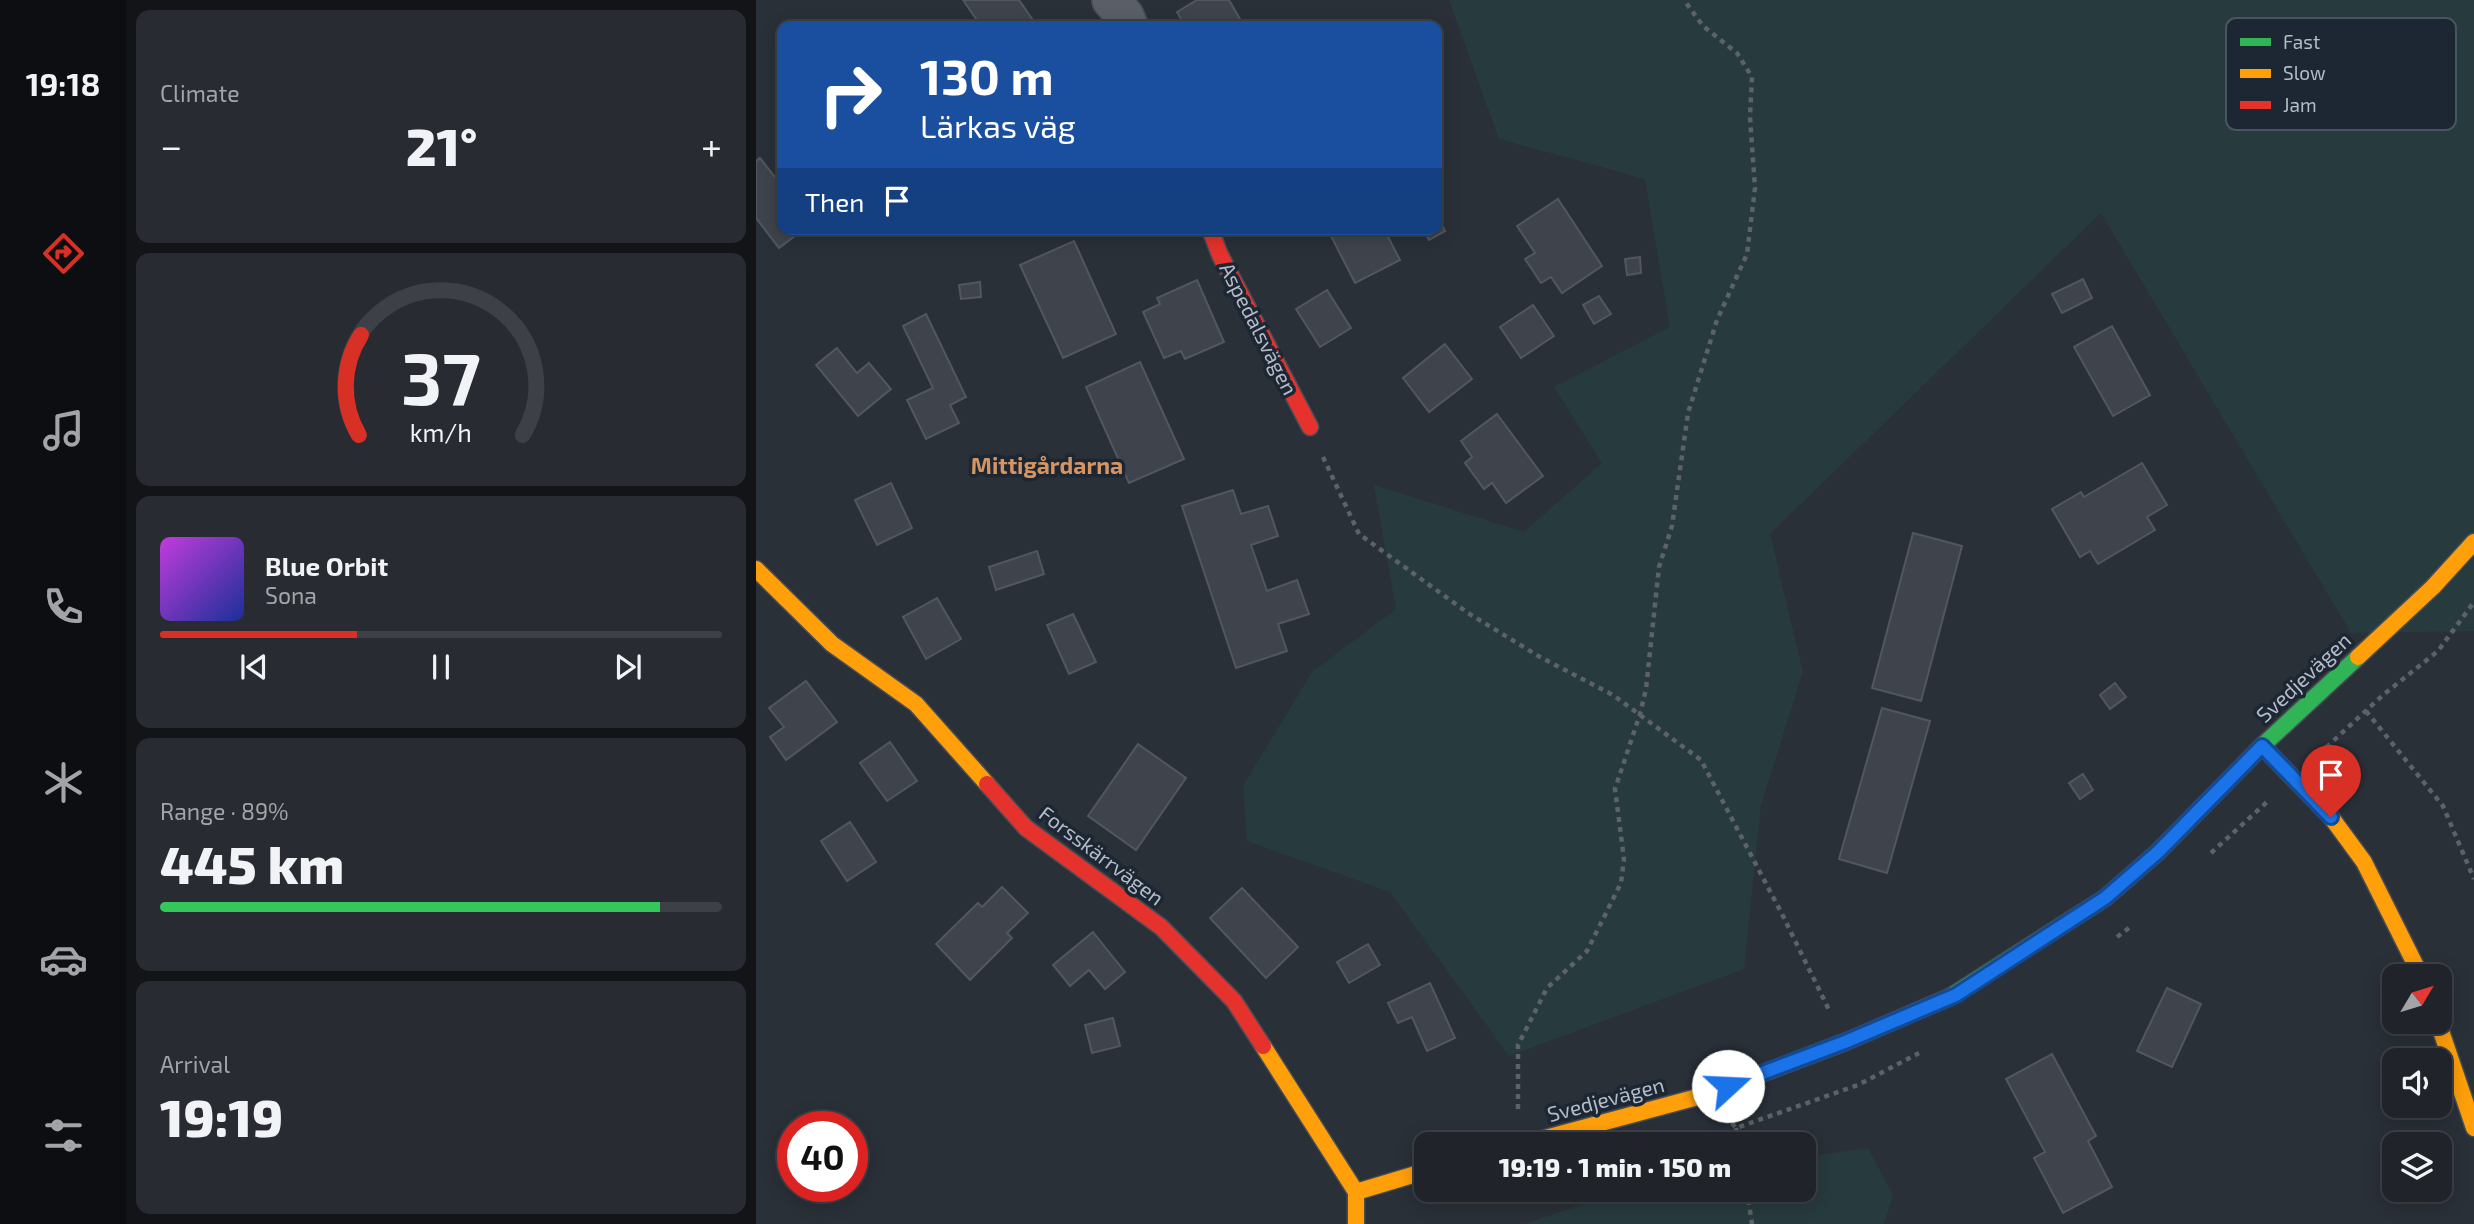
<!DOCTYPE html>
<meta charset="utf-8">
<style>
:root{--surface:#20242a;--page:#282c32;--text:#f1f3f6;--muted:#a2a4a8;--line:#3d4147;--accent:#d93025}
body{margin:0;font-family:"Exo 2",sans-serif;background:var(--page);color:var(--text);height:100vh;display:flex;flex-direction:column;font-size:26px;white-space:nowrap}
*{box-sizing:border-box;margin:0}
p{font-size:23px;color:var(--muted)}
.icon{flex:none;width:38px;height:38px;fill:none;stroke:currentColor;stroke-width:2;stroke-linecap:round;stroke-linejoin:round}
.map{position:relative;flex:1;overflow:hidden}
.drawer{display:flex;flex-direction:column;gap:10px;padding:10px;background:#121417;width:630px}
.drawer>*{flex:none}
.banner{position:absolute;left:21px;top:21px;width:665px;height:214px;border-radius:14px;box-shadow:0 4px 18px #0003,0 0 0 2px var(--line);background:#1a4fa0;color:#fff;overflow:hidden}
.needle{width:46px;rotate:52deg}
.controls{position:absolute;left:1626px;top:964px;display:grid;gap:14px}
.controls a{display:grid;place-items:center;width:70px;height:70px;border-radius:14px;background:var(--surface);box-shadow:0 4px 18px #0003,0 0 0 2px var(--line);font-size:35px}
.speed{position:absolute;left:21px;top:1111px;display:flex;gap:14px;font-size:35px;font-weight:700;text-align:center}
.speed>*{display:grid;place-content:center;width:91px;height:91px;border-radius:50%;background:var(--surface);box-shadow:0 4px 18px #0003,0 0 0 2px var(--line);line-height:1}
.speed .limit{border:10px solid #d22;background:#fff;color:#111}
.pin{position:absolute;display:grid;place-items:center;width:60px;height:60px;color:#fff;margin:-72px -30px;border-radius:50% 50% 50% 0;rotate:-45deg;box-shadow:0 0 7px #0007}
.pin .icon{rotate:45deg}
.me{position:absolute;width:77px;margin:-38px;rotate:70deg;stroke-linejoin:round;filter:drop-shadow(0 0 5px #0008)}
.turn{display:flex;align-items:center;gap:24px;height:147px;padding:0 28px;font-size:32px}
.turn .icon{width:91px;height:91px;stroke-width:2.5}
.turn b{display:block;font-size:49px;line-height:60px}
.then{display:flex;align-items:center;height:66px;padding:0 28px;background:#0003;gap:14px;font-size:26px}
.big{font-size:52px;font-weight:800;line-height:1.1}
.drawer .widget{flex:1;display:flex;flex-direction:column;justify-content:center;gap:10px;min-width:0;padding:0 24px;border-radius:14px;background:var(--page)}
.drawer .dial{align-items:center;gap:0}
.dial svg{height:182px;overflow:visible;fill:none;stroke:var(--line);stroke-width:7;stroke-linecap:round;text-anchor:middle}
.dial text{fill:var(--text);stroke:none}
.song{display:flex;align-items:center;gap:21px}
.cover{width:84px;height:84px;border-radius:10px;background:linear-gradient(135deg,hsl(290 70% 55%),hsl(230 70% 35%))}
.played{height:7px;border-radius:4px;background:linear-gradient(90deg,var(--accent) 35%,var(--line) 35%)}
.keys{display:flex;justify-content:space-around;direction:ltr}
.heat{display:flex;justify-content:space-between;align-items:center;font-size:38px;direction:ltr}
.charge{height:10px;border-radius:5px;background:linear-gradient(90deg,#34c759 89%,var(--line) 0)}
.trip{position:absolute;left:658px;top:1132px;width:402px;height:70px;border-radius:14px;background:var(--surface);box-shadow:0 4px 18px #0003,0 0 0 2px var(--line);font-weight:800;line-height:70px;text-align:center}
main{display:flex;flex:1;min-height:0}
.menu{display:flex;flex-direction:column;width:126px;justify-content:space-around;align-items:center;background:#0d0e11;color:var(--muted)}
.menu .icon{width:49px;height:49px}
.menu .selected{color:var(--accent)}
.menu b{font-size:32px;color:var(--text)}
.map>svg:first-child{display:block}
.green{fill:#273a3e}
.building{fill:#3f444c;stroke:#52575f;stroke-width:2}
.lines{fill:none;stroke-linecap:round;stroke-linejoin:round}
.street-casing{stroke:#484c55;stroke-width:40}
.fast-casing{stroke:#484c55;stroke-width:19}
.slow-casing{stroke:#484c55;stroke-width:19}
.jam-casing{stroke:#484c55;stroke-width:19}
.path{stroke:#5c6268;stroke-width:4.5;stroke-dasharray:5 5;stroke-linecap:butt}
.street{stroke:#5a5e66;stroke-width:37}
.fast{stroke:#30b455;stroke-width:16}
.slow{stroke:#ff9f0a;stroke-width:16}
.jam{stroke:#e5322d;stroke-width:16}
.route-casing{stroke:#114b97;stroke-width:18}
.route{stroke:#1a73e8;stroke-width:12}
.labels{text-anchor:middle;stroke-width:7;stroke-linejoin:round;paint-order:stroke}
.street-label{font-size:21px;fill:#b4bcc9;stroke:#1d2633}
.neighbourhood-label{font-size:23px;font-weight:bold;fill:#d59563;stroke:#1d2633}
.key{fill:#1d2633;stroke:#4a5360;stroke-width:2}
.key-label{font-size:19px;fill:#b4bcc9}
</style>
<main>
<nav class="menu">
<b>19:18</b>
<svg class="icon selected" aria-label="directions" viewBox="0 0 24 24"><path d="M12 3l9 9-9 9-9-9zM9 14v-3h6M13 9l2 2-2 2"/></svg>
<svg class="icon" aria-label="music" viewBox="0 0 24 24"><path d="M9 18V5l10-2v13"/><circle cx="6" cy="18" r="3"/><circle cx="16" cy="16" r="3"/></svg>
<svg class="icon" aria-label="phone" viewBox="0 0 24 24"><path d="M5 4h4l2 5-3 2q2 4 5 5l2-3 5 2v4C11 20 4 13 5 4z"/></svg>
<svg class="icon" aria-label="climate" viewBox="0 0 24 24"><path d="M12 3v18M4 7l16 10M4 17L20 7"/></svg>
<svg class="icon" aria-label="car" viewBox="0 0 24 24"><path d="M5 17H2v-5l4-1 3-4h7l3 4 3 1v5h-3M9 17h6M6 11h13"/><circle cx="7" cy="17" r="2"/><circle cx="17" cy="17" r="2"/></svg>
<svg class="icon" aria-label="filters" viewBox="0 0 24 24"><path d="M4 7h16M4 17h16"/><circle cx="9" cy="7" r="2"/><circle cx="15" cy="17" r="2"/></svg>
</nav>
<section class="drawer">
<div class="widget"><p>Climate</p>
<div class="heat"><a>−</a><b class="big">21°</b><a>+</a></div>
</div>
<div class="widget dial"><svg viewBox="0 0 100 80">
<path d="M14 69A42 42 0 1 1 86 69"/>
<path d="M14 69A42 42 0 0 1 15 25" stroke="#d93025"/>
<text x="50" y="56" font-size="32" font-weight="700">37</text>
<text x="50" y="72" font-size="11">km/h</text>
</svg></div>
<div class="widget">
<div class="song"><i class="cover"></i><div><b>Blue Orbit</b><p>Sona</p></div></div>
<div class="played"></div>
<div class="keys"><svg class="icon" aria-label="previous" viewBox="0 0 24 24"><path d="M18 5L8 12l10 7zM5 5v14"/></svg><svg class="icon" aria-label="pause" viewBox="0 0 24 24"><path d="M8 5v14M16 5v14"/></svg><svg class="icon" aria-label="next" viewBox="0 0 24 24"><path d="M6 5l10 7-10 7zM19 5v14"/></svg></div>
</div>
<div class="widget"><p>Range · 89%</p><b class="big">445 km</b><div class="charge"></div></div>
<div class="widget"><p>Arrival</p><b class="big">19:19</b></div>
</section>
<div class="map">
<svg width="1718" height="1224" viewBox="0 0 1718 1224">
<rect width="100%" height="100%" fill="#2a3038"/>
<g class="green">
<polygon points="693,0 1718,0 1718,631 1595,633 1345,213 1014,534 1047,672 1005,805 988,969 753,1056 634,892 491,841 487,786 556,672 640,609 618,485 768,532 846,463 798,387 914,327 889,179 743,139"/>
<polygon points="1112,1148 1137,1195 1128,1224 768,1224 869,1190 1048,1190 1048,1157"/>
</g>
<g class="building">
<polygon points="207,0 263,0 281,26 225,26"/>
<polygon points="441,0 473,0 488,26 429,26 421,12"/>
<polygon points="4,158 26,186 26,229 48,229 23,248 0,218 0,161"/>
<polygon points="802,199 846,266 806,293 795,277 785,283 769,259 779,253 761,226"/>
<polygon points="681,216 689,231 673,240 667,229 681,229"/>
<polygon points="628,229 644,260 599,283 572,230"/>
<polygon points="318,241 360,334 307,358 264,265"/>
<polygon points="884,257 885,273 871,275 869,259"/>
<polygon points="1327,279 1336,298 1306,313 1296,294"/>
<polygon points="441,280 468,342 429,359 425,351 408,358 387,312 404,304 401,298"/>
<polygon points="224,282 225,297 205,299 203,285"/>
<polygon points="571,290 595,328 564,347 540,309"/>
<polygon points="843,296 855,314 838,324 827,305"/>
<polygon points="777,305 798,336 765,358 744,327"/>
<polygon points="170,314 210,397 194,405 203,423 170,439 151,400 177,388 147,326"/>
<polygon points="1356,326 1394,395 1357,416 1318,347"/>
<polygon points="689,344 716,379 673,412 647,378"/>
<polygon points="81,348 101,373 113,363 135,389 102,416 60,365"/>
<polygon points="384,362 428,459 373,483 330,387"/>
<polygon points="741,414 787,476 750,503 736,483 728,489 709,463 716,457 705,441"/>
<polygon points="1386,463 1411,505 1391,517 1399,530 1342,564 1334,551 1324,557 1296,509 1325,492 1328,497"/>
<polygon points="135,483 156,528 121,545 99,500"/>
<polygon points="477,490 485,514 512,506 522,536 495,545 511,591 541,580 553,614 522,624 531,651 480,668 426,506"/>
<polygon points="1157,533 1206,546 1165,701 1116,688"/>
<polygon points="281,551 288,574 240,590 233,567"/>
<polygon points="181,598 205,639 170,659 147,617"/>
<polygon points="317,614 340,662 313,674 291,625"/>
<polygon points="50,681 81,722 30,760 14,737 28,727 13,708"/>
<polygon points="1359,683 1370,697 1354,709 1344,695"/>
<polygon points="1126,708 1174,721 1131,873 1083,859"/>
<polygon points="134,742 161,781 131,801 104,763"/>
<polygon points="382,744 430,778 380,850 332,816"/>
<polygon points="1327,774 1337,790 1324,799 1313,783"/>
<polygon points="94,822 120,862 91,881 65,841"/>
<polygon points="246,887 272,913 251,933 256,938 214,980 180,944 222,903 226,907"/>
<polygon points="486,888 542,947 510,978 454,918"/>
<polygon points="337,932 369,972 349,989 333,970 314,986 297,965"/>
<polygon points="612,944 624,965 593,983 581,962"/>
<polygon points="674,983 699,1038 671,1051 656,1017 642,1023 632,1003"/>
<polygon points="1411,988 1445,1004 1416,1067 1381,1051"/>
<polygon points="357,1018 364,1046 336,1053 329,1025"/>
<polygon points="1296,1054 1340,1136 1332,1141 1356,1187 1307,1213 1278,1158 1289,1152 1250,1079"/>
</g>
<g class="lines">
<defs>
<polyline id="street" points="355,0 369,16 373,26"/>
<polyline id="fast" points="1194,997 1349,898 1402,852 1506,746 1602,657"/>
<g id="slow">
<polyline points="0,569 76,644 160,704 231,784"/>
<polyline points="1602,657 1677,587 1718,542"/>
<polyline points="1506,746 1575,817 1608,862 1665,976"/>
<polyline points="1682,1022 1718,1128"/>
<polyline points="507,1046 600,1192 600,1224"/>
<polyline points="767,1144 949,1095 1089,1042 1194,997"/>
<polyline points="600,1192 670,1171"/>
</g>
<g id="jam">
<polyline points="454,229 464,255 554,427"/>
<polyline points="231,784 270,828 405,927 478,1001 507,1046"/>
</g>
</defs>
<use href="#street" class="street-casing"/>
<use href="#fast" class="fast-casing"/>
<use href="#slow" class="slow-casing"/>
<use href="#jam" class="jam-casing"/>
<g class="path">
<polyline points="567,457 603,534 712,613 784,657 857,695 945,760 1026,914 1074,1012"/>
<polyline points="1610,711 1687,806 1718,879"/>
<polyline points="1563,754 1627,695 1682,651 1718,602"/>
<polyline points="1455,853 1511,802"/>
<polyline points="1361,937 1377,925"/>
<polyline points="762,1109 762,1045 791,988 831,951 865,883 868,859 859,789 884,714 890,689 903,567 916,526 932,413 961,320 991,254 999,188 994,117 996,77 981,53 947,26 928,0"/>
<polyline points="976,1123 980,1128 1102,1085 1163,1053"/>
<polyline points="980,1128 983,1144"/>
<polyline points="991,1190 996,1224"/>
</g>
<use href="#street" class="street"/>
<use href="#fast" class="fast"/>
<use href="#slow" class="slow"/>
<use href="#jam" class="jam"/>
</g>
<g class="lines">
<defs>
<polyline id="route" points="972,1086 1089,1042 1200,995 1349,898 1402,852 1506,746 1575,817"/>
</defs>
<use href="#route" class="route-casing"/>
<use href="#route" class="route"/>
</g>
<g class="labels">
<g class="street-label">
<text transform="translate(502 329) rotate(63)" y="7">Aspedalsvägen</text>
<text transform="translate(1548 678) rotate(-43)" y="7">Svedjevägen</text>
<text transform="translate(345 856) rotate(37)" y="7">Forsskärrvägen</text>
<text transform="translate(850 1100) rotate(-15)" y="7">Svedjevägen</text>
</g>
<g class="neighbourhood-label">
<text x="291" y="474">Mittigårdarna</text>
</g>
</g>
<rect x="1470" y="18" width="230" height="112" rx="10" class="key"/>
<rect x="1484" y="38" width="31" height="8" fill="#30b455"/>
<rect x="1484" y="69" width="31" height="9" fill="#ff9f0a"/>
<rect x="1484" y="101" width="31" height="8" fill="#e5322d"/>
<g class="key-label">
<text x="1527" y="49">Fast</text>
<text x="1527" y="80">Slow</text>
<text x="1527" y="112">Jam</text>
</g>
</svg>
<div class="controls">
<a><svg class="needle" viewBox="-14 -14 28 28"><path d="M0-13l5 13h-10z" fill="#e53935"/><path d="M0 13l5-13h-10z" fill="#a2a4a8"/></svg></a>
<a><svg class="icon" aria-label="sound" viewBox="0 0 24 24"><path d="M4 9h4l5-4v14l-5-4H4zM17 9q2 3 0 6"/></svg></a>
<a><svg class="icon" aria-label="layers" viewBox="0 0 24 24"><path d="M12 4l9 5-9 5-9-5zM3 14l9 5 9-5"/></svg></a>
</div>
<div class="speed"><div class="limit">40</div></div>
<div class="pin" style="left:1575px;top:817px;background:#d93025"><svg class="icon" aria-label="arrive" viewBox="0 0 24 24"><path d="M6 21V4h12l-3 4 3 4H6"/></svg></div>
<svg class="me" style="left:972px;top:1086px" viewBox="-20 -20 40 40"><circle r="19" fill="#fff"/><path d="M0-13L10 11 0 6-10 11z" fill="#1a73e8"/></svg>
<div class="trip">19:19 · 1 min · 150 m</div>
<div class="banner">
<div class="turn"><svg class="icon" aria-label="right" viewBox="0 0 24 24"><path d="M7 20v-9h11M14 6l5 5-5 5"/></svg><div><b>130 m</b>Lärkas väg</div></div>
<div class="then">Then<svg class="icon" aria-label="arrive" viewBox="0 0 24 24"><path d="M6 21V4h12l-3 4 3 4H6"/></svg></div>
</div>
</div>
</main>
